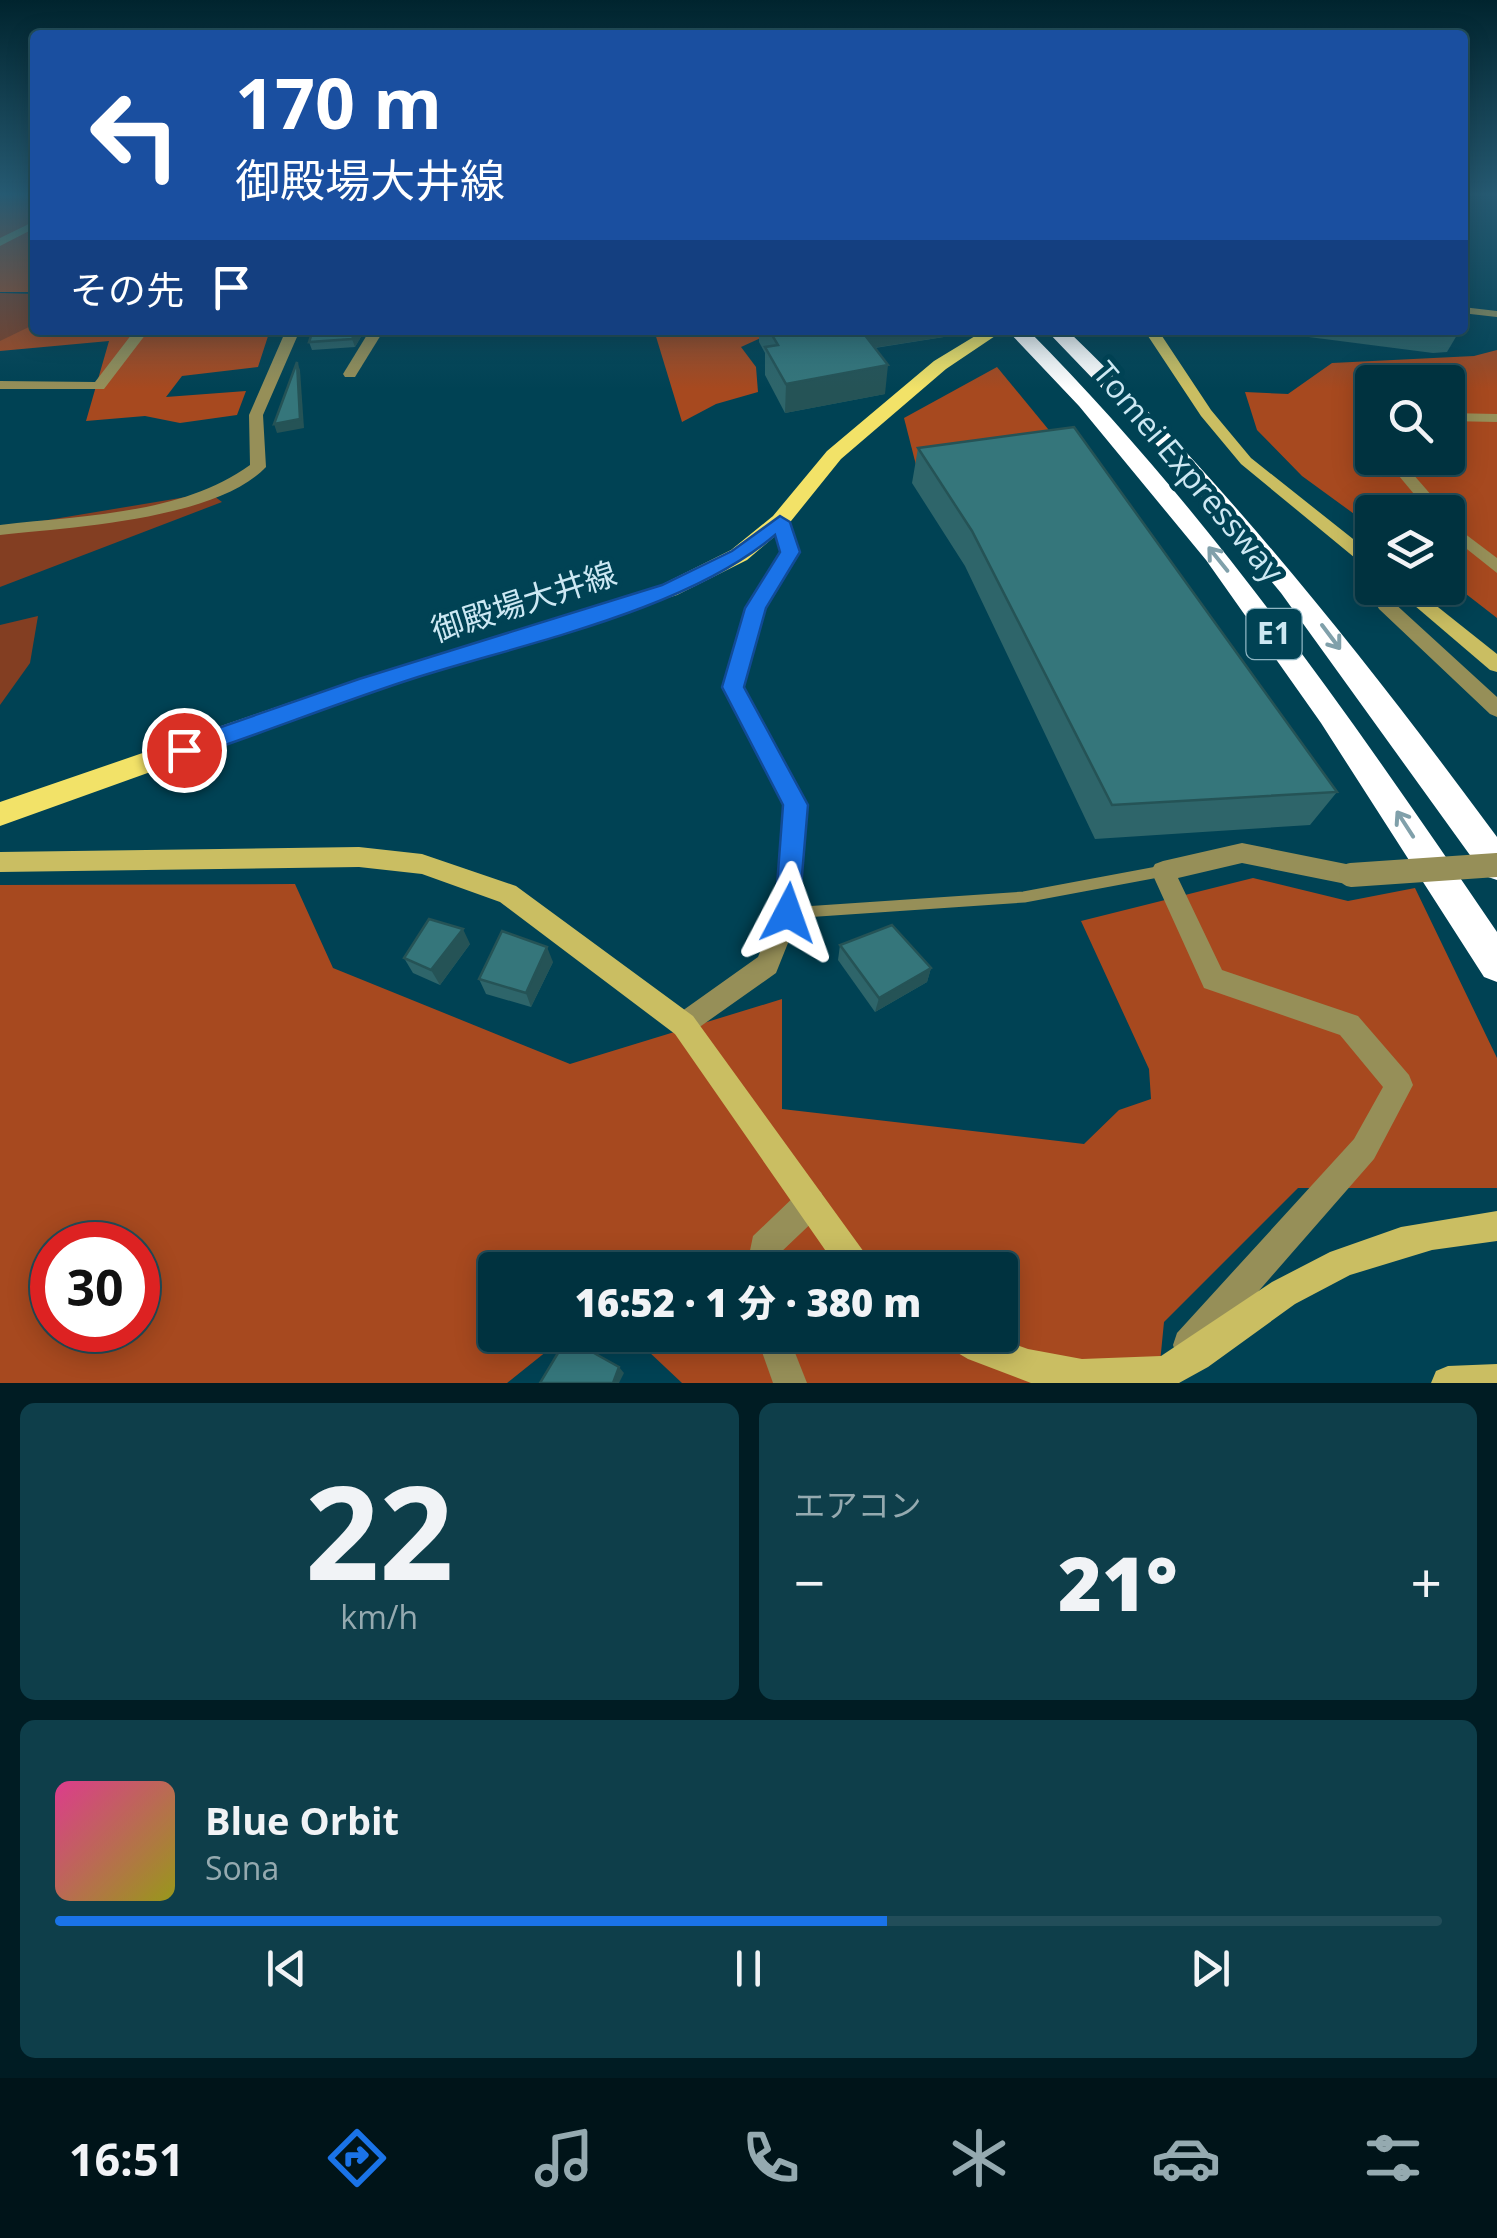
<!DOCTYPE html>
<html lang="ja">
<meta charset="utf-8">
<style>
:root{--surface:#00323f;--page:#0e3e4a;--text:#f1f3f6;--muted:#95aab0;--line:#224d59;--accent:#1a73e8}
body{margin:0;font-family:"Open Sans","Noto Sans JP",sans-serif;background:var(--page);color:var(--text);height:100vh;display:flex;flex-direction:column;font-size:38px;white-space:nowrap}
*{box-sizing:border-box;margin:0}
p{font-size:32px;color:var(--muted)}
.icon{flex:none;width:55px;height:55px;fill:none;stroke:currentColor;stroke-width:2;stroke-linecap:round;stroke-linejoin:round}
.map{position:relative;height:1383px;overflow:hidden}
.sheet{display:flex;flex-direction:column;gap:20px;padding:20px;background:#001c23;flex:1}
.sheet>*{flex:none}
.banner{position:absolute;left:30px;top:30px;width:1438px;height:305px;border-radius:10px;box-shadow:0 5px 25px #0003,0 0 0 2px var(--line);background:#1a4fa0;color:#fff;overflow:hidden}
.controls{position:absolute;left:1355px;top:365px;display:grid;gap:20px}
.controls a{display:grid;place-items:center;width:110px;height:110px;border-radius:10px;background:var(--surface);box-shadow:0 5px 25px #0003,0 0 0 2px var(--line);font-size:50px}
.speed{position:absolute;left:30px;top:1222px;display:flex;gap:20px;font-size:50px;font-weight:700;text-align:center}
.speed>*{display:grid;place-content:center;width:130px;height:130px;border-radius:50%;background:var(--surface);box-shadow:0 5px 25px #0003,0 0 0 2px var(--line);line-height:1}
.speed .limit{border:15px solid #d22;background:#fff;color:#111}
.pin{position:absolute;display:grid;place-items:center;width:85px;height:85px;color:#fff;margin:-42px;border:5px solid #fff;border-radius:50%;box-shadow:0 2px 10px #0007}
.me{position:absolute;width:110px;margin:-55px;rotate:4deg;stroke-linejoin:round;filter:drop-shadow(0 0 8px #0008)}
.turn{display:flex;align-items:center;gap:35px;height:210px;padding:0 40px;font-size:45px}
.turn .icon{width:130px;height:130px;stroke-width:2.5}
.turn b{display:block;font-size:70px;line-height:85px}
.then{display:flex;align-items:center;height:95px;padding:0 40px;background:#0003;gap:20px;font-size:38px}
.big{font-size:75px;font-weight:800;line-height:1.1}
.sheet .tile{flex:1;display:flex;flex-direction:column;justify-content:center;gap:15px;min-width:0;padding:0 35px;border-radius:15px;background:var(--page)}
.sheet .dial{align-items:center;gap:0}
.dial b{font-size:130px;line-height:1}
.song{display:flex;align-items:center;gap:30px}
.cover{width:120px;height:120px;border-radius:15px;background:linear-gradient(135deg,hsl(330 70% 55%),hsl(60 70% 35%))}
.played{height:10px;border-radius:5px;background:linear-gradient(90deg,var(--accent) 60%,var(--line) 60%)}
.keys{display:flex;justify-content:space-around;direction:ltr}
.heat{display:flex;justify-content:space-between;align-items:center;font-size:55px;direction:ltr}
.sheet .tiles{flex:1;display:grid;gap:20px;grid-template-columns:1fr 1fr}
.tile:last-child{grid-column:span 2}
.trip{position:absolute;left:478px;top:1252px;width:540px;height:100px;border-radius:10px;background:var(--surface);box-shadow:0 5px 25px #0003,0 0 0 2px var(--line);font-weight:800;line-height:100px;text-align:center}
.menu{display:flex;height:160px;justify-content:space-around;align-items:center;background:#001419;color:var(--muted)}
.menu .icon{width:70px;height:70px}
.menu .selected{color:var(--accent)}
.menu b{font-size:45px;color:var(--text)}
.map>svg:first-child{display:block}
.green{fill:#833e22}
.forest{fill:#a7491f;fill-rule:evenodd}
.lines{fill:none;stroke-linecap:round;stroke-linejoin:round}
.lane-far1{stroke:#968f58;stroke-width:6}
.lane{stroke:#968f58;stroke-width:11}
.street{fill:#968f58;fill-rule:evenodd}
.secondary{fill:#cabe62;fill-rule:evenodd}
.primary{fill:#f2e268;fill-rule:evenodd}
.highway{fill:#fff;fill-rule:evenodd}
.street-bridge{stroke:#968f58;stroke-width:24}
.wall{fill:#2e656a}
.shaded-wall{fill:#255356}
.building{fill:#35767b;stroke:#255356;stroke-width:2.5}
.oneway{stroke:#80a0aa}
.route{fill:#1a73e8;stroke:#114b97;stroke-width:2.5}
.labels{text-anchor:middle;stroke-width:10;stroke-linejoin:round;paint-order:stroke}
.shield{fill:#004254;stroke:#8fb6c3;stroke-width:2.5}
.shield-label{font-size:30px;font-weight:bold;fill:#cce8f3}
.street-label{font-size:32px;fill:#cce8f3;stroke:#004254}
</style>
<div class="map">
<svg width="1497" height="1383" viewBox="0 0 1497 1383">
<rect width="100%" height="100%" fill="#004254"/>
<g class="green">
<polygon points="0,293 35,294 35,325 0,342"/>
<polygon points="210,493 222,502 0,587 0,528"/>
<polygon points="38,616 30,663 0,705 0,625"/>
</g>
<g class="forest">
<rect x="0" y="195" width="35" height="97"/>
<polygon points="35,324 35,330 270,330 258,367 182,376 166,397 246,391 237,415 180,423 145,416 86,421 109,341 0,351 0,341"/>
<polygon points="654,330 761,330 765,336 741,347 756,367 758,392 716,404 682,422"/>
<path d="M 1497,350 L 1497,618 L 1448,580 L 1448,512 L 1372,512 L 1372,527 L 1302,476 L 1257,430 L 1245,392 L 1288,394 L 1332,363 L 1474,356 ZM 1372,382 L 1448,382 L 1448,458 L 1372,458 Z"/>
<polygon points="997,367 1062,446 916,465 904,418"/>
<path d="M 1253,878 L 1348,901 L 1415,888 L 1497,1058 L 1497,1188 L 1298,1188 L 1164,1322 L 1158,1383 L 682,1383 L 631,1335 L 1000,1335 L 1000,1270 L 495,1270 L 495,1335 L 567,1335 L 507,1383 L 0,1383 L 0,885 L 295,884 L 333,968 L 570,1064 L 782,999 L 782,1109 L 1084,1144 L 1119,1110 L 1151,1099 L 1149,1069 L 1081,921 ZM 52,1245 L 138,1245 L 138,1330 L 52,1330 Z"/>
</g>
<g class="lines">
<polyline class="lane-far1" points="1462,310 1497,314"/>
<polyline class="lane" points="789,913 1024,897 1163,871"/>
<g class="street">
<polygon points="35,221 35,228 0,246 0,238"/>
<polygon points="135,330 149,330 104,389 0,389 0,381 95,382"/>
<path d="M 286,330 L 300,330 L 263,415 L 266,467 C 215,520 71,527 0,535 L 0,525 C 82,515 181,515 250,465 L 249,415 Z"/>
<polygon points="370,330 384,330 355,377 345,377 343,374"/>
<polygon points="1448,413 1497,414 1497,422 1448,421"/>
<polygon points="1384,458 1399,458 1446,512 1429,512"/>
<polygon points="780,516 788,521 799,552 765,607 743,687 807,805 800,913 776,973 684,1038 675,1034 671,1025 675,1016 758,957 776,913 785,805 723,687 747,607 781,552 772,521"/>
<polygon points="1448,521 1497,558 1497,573 1448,534"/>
<polygon points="1384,588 1406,588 1392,601 1497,697 1497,717 1490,714 1379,609 1372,597"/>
<polygon points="1242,843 1351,865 1359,868 1363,875 1359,882 1351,885 1242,863 1178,878 1222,970 1358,1016 1409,1075 1413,1085 1374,1159 1201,1357 1189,1361 1177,1357 1173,1345 1177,1333 1354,1139 1383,1087 1340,1035 1204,988 1151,871 1155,864 1163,861"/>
<polygon points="810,1188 821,1192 825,1203 821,1214 779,1254 778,1270 746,1270 753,1236 799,1192"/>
<polygon points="756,1335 788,1335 807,1383 773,1383"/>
</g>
<g class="secondary">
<polygon points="1144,330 1158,330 1211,410 1251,458 1372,554 1372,569 1366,567 1241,464 1201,416"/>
<polygon points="1394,588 1414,588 1497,654 1497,672 1490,670"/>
<polygon points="359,847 422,854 516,886 693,1016 869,1259 874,1270 839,1270 675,1034 500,902 422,874 359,867 0,872 0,852"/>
<polygon points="1497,1211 1497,1241 1432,1250 1350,1275 1295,1304 1208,1367 1179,1383 1031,1383 968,1359 946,1346 941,1335 989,1335 1028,1349 1082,1359 1161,1356 1272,1282 1330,1252 1401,1227"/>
<polygon points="1497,1364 1497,1383 1431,1383 1436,1371 1448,1366"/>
</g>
<polygon class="primary" points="985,330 1004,330 946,369 841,459 787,526 747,560 677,595 376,691 0,826 0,802 358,679 661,585 731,550 773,516 827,451 934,361"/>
<g class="highway">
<path d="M 1007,330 L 1028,330 C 1209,512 1353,720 1497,932 L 1497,982 L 1484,977 L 1321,723 L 1206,560 L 1079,406 Z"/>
<path d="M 1046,330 L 1067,330 C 1228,485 1365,658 1497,837 L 1497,880 L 1485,876 L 1281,593 L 1170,459 Z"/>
</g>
<polyline class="street-bridge" points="1351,875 1497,865"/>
</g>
<g class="wall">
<polygon points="365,330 355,347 312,350 309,342"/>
<polygon points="759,330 970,330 969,333 875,348 885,394 785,413 765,375 765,353 759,342"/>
<polygon points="1255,330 1460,330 1447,352 1433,353"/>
<polygon points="918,448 1337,792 1310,825 1095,839 965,566 912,483"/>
<polygon points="470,944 440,985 413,973 404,958"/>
<polygon points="840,945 931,968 927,982 875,1012 838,960"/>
<polygon points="553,962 531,1007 486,994 479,979"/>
</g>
<g class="shaded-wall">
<polygon points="358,330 365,330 355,347 352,339"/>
<polygon points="855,330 970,330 969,333 853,351"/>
<polygon points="297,362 300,370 304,428 277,433 274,424"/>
<polygon points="888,365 885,394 785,413 786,384"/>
<polygon points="463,929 470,944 440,985 431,970"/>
<polygon points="547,947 553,962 531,1007 526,993"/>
<polygon points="931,968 927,982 875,1012 879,998"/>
<polygon points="619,1367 624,1373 619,1383 613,1383"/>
</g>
<g class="building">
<polygon points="313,330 358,330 352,339 309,342"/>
<polygon points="769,330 861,330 888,365 786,384 765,347 778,345"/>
<polygon points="297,362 300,419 274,424"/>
<polygon points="1074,427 1337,792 1112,805 972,531 918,448"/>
<polygon points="429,919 463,929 431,970 404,958"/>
<polygon points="892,925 931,968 879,998 840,945"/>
<polygon points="502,931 547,947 526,993 479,979"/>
<polygon points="567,1338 619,1367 613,1383 540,1383"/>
</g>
<defs><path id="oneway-shaft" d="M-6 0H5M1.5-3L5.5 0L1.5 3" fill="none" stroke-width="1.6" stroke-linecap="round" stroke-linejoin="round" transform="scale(2.5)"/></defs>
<g class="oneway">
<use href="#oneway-shaft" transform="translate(1218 559) rotate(-129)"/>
<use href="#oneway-shaft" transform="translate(1331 637) rotate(53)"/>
<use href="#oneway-shaft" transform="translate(1405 824) rotate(-123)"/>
</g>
<linearGradient id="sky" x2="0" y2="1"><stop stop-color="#00242e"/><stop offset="0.5" stop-color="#265a72"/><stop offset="1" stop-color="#265a72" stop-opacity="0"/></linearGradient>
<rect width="1497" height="389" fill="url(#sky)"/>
<path class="route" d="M 780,516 L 790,522 L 800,552 L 766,608 L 744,687 L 808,805 L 798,922 L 788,925 L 779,922 L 775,913 L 783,805 L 722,687 L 745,608 L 780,552 L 775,535 C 687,610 526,643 415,678 C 337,703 261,734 184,759 L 171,750 L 175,743 L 359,679 L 662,585 L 732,551 Z"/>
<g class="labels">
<rect class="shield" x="1246.5" y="609" width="55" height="50" rx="8"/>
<g class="shield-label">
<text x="1274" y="644">E1</text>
</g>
<g class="street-label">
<text transform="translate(1188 472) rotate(50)" y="11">Tomei Expressway</text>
<text transform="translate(524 602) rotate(-18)" y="11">御殿場大井線</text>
</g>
</g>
</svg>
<div class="controls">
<a><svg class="icon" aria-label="search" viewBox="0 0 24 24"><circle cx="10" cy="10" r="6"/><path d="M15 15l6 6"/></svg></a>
<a><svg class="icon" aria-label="layers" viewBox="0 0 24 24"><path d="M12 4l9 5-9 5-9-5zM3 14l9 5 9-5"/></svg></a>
</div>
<div class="speed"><div class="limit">30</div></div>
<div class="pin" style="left:184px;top:750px;background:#d93025"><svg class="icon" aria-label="arrive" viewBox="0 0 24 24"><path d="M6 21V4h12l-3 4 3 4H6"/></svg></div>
<svg class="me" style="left:788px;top:913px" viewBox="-20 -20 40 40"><path d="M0-17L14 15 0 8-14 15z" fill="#1a73e8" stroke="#fff" stroke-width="4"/></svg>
<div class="trip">16:52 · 1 分 · 380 m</div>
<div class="banner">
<div class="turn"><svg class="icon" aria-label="left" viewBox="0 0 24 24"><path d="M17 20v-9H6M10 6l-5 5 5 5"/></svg><div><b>170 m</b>御殿場大井線</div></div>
<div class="then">その先<svg class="icon" aria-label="arrive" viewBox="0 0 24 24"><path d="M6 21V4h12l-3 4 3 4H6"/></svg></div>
</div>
</div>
<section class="sheet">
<div class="tiles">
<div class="tile dial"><b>22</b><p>km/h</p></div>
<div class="tile"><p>エアコン</p>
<div class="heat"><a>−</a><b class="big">21°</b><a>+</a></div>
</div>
<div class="tile">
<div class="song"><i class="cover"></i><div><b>Blue Orbit</b><p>Sona</p></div></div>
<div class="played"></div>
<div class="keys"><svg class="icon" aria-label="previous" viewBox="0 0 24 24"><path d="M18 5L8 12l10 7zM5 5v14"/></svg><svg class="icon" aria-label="pause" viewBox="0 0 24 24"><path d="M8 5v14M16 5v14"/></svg><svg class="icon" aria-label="next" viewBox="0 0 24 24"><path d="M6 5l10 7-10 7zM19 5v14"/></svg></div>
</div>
</div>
</section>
<nav class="menu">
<b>16:51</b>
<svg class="icon selected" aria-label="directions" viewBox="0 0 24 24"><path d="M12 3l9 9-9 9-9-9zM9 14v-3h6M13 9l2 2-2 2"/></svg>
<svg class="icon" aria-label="music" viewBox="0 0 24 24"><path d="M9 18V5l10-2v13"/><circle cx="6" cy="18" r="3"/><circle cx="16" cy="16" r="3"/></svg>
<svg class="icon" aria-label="phone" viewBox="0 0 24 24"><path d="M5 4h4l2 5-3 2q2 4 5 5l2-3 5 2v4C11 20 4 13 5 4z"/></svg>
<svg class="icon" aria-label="climate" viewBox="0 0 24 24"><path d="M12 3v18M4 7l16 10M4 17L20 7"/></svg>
<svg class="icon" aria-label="car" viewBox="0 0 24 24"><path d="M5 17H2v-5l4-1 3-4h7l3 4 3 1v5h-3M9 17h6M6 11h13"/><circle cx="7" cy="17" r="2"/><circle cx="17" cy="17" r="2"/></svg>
<svg class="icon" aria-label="filters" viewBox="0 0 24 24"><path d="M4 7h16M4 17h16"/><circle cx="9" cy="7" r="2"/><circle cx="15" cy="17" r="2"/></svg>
</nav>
